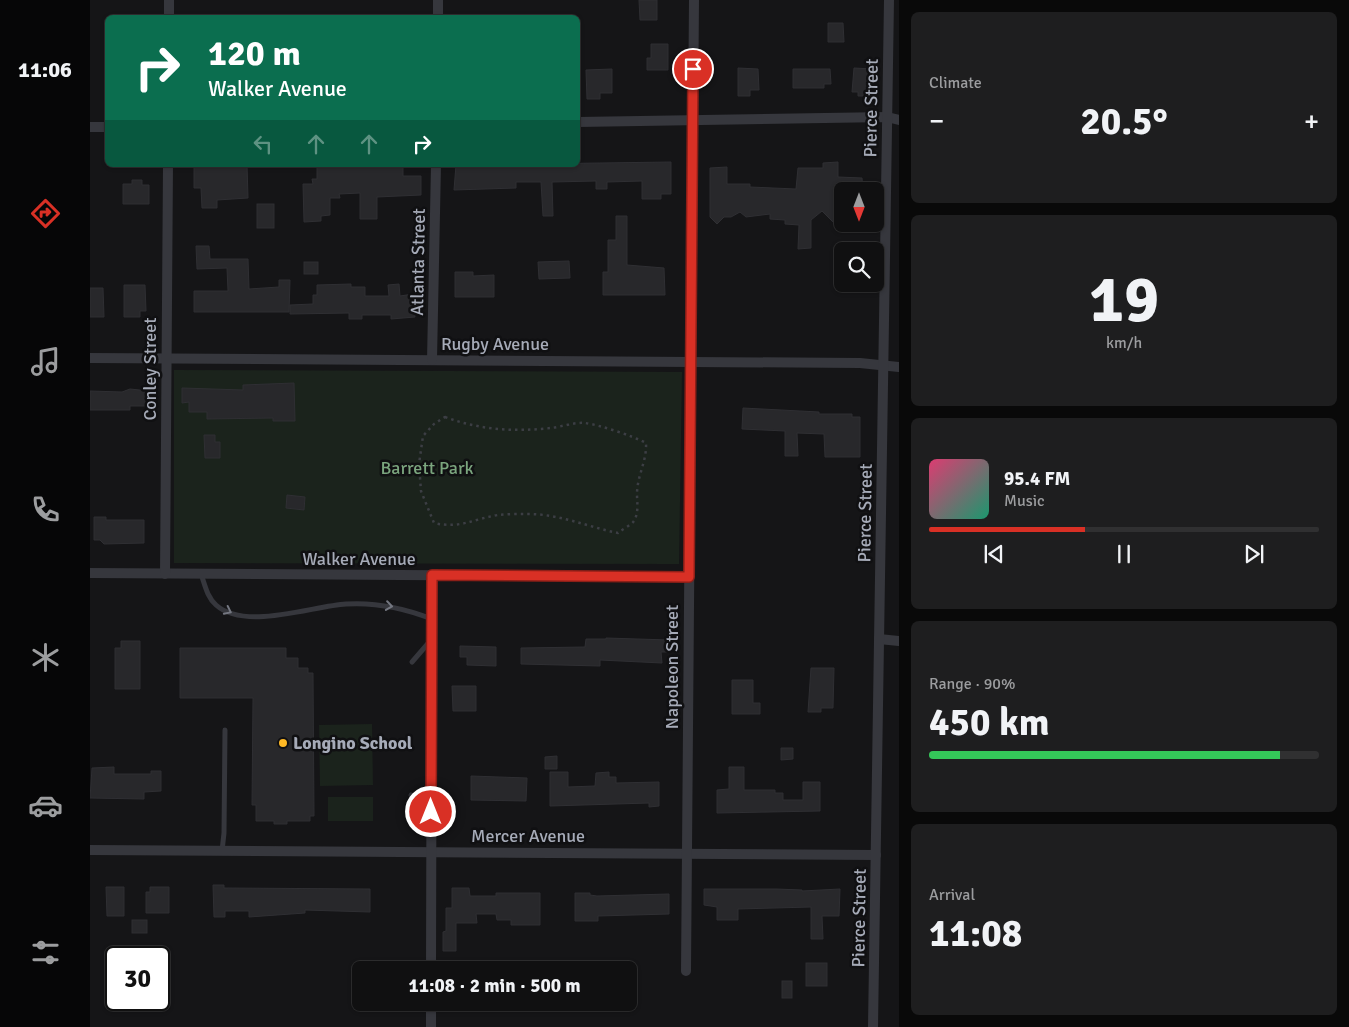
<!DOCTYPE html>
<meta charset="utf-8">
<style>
:root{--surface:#101011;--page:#1e1e1f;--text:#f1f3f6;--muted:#9c9d9f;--line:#303031;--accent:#d93025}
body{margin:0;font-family:Signika,sans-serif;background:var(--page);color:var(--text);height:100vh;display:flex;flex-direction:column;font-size:19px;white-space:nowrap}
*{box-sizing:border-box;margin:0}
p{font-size:16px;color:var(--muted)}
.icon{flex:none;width:28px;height:28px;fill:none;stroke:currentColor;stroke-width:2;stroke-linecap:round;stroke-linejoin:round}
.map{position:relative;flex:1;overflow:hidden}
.sheet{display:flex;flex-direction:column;gap:12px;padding:12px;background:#090909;width:450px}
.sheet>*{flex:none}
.guide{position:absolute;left:15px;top:15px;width:475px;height:152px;border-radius:8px;box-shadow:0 1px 4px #0004,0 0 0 1px var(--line);background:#0b6e4f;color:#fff;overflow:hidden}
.needle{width:32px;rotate:180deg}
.tools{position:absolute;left:744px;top:182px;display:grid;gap:10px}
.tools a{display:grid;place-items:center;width:50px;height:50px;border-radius:8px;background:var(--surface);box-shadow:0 1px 4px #0004,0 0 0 1px var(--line);font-size:25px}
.speed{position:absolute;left:15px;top:946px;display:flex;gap:10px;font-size:25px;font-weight:700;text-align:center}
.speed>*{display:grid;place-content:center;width:65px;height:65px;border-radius:50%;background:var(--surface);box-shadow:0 1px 4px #0004,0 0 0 1px var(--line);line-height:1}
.speed .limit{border:2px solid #111;border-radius:8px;background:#fff;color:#111}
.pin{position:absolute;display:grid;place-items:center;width:42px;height:42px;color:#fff;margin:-21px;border:2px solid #fff;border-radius:50%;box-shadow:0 1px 5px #0007}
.me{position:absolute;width:55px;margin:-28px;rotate:0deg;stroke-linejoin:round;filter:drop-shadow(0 0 4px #0008)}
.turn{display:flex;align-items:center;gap:18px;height:105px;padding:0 20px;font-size:22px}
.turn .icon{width:65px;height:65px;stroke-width:2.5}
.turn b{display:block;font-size:35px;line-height:42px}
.lanes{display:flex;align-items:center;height:48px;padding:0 20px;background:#0003;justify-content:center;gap:25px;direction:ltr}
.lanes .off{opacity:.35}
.big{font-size:38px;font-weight:700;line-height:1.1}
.sheet .widget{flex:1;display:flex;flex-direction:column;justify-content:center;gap:8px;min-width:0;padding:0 18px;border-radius:8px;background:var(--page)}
.sheet .dial{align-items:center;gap:0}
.dial b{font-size:65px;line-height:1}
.song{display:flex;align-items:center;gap:15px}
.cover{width:60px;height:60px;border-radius:8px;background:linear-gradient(135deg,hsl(340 70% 55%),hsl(160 70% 35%))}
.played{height:5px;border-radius:2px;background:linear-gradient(90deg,var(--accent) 40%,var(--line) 40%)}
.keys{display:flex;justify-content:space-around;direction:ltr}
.heat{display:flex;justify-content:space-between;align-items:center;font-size:28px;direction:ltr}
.charge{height:8px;border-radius:4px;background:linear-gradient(90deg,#34c759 90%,var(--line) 0)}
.trip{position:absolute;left:262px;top:961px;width:285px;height:50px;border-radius:8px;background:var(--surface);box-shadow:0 1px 4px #0004,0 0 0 1px var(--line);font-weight:700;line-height:50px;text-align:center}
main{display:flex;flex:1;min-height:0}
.tab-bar{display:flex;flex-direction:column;width:90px;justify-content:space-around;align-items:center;background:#060607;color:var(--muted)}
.tab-bar .icon{width:35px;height:35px}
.tab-bar .on{color:var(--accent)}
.tab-bar b{font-size:22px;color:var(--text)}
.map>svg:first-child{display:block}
.green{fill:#1b231c}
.building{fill:#28282b;stroke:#2f2f33}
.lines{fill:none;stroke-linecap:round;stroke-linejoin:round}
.path{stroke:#3c3e44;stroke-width:2.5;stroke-dasharray:2.5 4;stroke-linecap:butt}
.lane{stroke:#36373d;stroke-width:5}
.street{stroke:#36373d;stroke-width:10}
.oneway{stroke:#747781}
.route-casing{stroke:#8d1f18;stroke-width:12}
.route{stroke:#d93025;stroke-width:9}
.poi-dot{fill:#ffb925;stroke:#101012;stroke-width:2}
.labels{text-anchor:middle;stroke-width:5;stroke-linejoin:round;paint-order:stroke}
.street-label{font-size:18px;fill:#a6abb8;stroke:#101012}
.park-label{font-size:18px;fill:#7ba57e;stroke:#101012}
.poi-label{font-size:18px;font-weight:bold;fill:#a6abb8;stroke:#101012;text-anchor:start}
</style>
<main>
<nav class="tab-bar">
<b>11:06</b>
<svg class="icon on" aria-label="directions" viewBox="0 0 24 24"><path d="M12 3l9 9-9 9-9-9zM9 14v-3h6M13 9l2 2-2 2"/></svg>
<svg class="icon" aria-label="music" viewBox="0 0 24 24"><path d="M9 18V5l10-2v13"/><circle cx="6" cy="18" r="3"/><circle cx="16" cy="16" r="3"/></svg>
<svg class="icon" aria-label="phone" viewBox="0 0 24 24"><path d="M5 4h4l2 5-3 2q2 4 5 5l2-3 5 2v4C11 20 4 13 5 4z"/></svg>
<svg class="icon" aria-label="climate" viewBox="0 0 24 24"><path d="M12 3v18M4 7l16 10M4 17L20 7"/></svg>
<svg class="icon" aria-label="car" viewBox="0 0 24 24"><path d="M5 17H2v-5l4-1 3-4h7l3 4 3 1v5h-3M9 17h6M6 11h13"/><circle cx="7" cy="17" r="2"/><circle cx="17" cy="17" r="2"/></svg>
<svg class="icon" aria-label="filters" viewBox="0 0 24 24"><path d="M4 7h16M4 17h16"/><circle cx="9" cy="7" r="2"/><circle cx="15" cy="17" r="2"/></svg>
</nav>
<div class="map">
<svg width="809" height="1027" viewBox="0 0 809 1027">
<rect width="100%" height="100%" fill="#151517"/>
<g class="green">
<polygon points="84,370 592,372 589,564 84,563"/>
<polygon points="282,724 283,785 230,786 229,725"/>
<rect x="238" y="797" width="45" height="24"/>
</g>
<g class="building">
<polygon points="549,0 567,0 567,20 550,20"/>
<polygon points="738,23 753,23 754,42 738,42"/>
<polygon points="561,44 578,44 578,70 557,70 557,58 561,58"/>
<polygon points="648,68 668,69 669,90 660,90 660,96 648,96"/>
<polygon points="764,68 782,69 780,96 768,96 768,92 762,92"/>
<polygon points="522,69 522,93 510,93 510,99 497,99 496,70"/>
<polygon points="703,69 740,69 741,84 734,84 734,88 703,88"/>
<polygon points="581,162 581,194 571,194 571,199 552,199 552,181 517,182 517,189 506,189 506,181 462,182 463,216 453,216 451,182 426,182 426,188 364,190 366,165"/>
<polygon points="748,162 748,177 772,178 773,191 752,191 752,216 744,223 732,211 721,220 721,248 708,249 709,225 695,224 695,220 680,219 680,214 656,217 650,212 641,217 634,217 627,224 620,217 620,168 637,167 637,184 660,184 660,187 706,189 708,168 733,168 733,163"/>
<polygon points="104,165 157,165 158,198 127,200 127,208 112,208 111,188 104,188"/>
<polygon points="313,165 313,176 331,176 331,195 287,197 287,219 270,219 270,193 249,194 250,198 240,198 240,215 231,216 231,221 214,222 213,184 223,184 222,179 227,179 227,167"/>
<polygon points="42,180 52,180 52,185 59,185 59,204 33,204 33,184 42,184"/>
<rect x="167" y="204" width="17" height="24"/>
<polygon points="526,216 537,216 537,265 574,268 575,295 513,295 513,272 518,272 518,240 526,240"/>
<polygon points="106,246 119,246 120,259 158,259 159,289 189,287 189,280 200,280 199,312 104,312 104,291 138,291 137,268 107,269"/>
<polygon points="479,261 480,278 449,279 448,262"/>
<rect x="214" y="262" width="14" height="12"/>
<polygon points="365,272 383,272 383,276 404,275 404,297 365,297"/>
<polygon points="261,284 261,287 275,287 275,296 299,296 298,285 309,284 310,296 323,294 325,317 301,319 301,315 272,315 272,319 259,319 259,313 200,314 200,305 223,304 223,295 227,295 227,285"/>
<polygon points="34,285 55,285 56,311 50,311 50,317 34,317"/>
<polygon points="0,288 13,288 14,317 0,317"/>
<polygon points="204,383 205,421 183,421 183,418 117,419 117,412 99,412 99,402 92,403 92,388 153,390 153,385"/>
<polygon points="40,389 59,391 59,406 40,406 40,410 0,410 0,391 32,392"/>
<polygon points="653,408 729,412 729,414 762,414 762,417 770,417 770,457 735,457 734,434 707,433 708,456 695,456 695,431 652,429"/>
<polygon points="114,435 125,435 125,442 130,442 130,458 115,458"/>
<polygon points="197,495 215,497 214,510 196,508"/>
<polygon points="4,517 16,517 16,520 54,520 54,543 14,544 10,540 4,540"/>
<polygon points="516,638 579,640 579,652 571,652 572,663 510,660 510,666 431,664 431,648 495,647 496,639 516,639"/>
<polygon points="31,641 50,641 50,689 25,689 25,648 31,648"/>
<polygon points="370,646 406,647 406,666 377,665 377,657 370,657"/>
<polygon points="90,648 196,648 196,658 208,658 208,668 218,668 218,673 223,673 224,816 220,816 220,821 197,821 197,824 184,824 184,821 166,821 166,805 162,805 163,698 90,698"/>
<polygon points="721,668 744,668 743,708 731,708 731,712 718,712"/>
<polygon points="642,680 663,680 663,703 670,703 670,714 642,714"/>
<polygon points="362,686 386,686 386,711 363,711"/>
<polygon points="691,748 703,748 703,759 691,760"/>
<polygon points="467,756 467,769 455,769 455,757"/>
<polygon points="24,767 24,774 61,774 61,771 71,771 71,791 54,792 54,799 0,798 2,768"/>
<polygon points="639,767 654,767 654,790 685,790 685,793 693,793 693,800 713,800 713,782 730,782 730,811 627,813 627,790 639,789"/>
<polygon points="460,772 478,772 478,787 505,786 506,773 519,772 519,777 526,777 526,783 569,782 569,806 559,807 559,803 460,806"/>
<polygon points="381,776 437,778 436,801 381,800"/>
<polygon points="123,885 134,885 134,888 280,889 280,912 215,910 215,913 159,917 159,911 135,911 135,917 124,917"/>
<polygon points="16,887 34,887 34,916 17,916"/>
<polygon points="60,887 79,887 79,913 56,913 56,892 60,892"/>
<polygon points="362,888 379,888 380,896 406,896 406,893 450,893 450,925 421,925 421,920 407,920 406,914 386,914 387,923 366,923 366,951 353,951 353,932 356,931 356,908 362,908"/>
<polygon points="614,889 686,889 712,890 712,891 750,889 749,916 732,916 733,939 721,939 721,907 648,909 648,920 627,920 627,907 614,905"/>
<polygon points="485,893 500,893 500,895 507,896 579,894 579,914 508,916 508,921 485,921"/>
<rect x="42" y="920" width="15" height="13"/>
<rect x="716" y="963" width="21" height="23"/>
<rect x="692" y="981" width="10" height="17"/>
</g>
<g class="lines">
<path class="path" d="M 355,417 C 390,430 424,432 461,428 C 471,427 484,422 495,423 C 510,425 543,436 556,443 C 557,461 547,476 547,494 C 547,503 549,512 544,521 C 541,525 533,529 528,533 C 498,527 470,514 438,514 C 428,514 417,514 408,515 C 383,519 370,529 344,523 L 331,491 L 329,464 L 333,436 L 344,424 Z"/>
<g class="lane">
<path d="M 111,574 C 115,585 117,597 126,605 C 155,631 222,606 256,604 C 287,602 314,608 342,619"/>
<polyline points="322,662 341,640"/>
<polyline points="321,795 341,812"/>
<polyline points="132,851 134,833 135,730"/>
</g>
<g class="street">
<polyline points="79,18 79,0"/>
<polyline points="348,18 348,0"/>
<polyline points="488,122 797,117 809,120"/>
<polyline points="0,127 18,127"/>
<polyline points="0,358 770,363 809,367"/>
<polyline points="342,360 346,165"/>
<polyline points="0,573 599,577"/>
<polyline points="75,574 78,165"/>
<polyline points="789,639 809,641"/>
<polyline points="0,850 786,855"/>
<polyline points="341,970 342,575"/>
<polyline points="596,971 604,0"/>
<polyline points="341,1027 341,1002"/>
<polyline points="783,1027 799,0"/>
</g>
</g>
<defs><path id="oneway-chevron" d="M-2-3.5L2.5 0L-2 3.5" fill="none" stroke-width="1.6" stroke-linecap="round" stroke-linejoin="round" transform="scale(1.25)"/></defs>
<g class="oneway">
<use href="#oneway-chevron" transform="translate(299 606) rotate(8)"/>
<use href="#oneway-chevron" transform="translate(138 611) rotate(26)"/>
</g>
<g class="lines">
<defs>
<polyline id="route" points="341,812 342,575 599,577 603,69"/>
</defs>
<use href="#route" class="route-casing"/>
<use href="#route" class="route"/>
</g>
<circle class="poi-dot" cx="193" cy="743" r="5"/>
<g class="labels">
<g class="street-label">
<text transform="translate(781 108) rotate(-89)" y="6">Pierce Street</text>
<text transform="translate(328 262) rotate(-89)" y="6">Atlanta Street</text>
<text x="405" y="350">Rugby Avenue</text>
<text transform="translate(60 369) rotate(-90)" y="6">Conley Street</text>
<text transform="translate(775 513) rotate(-89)" y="6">Pierce Street</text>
<text x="269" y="565">Walker Avenue</text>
<text transform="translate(582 667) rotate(-90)" y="6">Napoleon Street</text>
<text x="438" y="842">Mercer Avenue</text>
<text transform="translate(769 918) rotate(-89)" y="6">Pierce Street</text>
</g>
<g class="park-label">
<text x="337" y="474">Barrett Park</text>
</g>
<g class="poi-label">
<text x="203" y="749">Longino School</text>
</g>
</g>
</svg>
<div class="tools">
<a><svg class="needle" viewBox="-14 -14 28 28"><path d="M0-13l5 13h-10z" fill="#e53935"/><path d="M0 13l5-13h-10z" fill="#9c9d9f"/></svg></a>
<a><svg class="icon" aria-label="search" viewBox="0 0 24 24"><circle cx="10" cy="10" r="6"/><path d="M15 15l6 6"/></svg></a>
</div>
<div class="speed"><div class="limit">30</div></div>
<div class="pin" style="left:603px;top:69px;background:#d93025"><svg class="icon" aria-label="arrive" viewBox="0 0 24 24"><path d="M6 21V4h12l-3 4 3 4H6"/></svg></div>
<svg class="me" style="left:341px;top:812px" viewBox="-20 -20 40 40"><circle r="17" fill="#d93025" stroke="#fff" stroke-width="3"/><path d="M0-11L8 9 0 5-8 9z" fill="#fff"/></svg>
<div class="trip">11:08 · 2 min · 500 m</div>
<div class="guide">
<div class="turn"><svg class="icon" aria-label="right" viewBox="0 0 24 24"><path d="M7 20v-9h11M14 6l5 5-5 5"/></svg><div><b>120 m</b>Walker Avenue</div></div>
<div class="lanes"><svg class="icon off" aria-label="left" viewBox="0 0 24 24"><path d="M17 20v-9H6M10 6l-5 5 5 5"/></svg><svg class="icon off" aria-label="ahead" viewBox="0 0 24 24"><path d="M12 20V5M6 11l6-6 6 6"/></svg><svg class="icon off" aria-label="ahead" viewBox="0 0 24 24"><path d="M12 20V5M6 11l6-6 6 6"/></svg><svg class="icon" aria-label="right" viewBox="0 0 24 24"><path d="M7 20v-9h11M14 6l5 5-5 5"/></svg></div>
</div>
</div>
<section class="sheet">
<div class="widget"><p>Climate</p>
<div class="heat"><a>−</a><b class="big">20.5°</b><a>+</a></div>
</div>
<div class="widget dial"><b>19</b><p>km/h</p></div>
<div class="widget">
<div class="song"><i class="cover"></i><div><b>95.4 FM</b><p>Music</p></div></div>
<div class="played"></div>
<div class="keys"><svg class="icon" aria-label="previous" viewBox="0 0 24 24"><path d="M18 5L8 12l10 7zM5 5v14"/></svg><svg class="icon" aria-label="pause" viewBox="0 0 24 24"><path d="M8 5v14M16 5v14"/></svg><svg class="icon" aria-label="next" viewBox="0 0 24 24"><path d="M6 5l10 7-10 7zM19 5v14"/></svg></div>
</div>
<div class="widget"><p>Range · 90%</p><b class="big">450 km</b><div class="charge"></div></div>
<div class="widget"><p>Arrival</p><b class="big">11:08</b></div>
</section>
</main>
